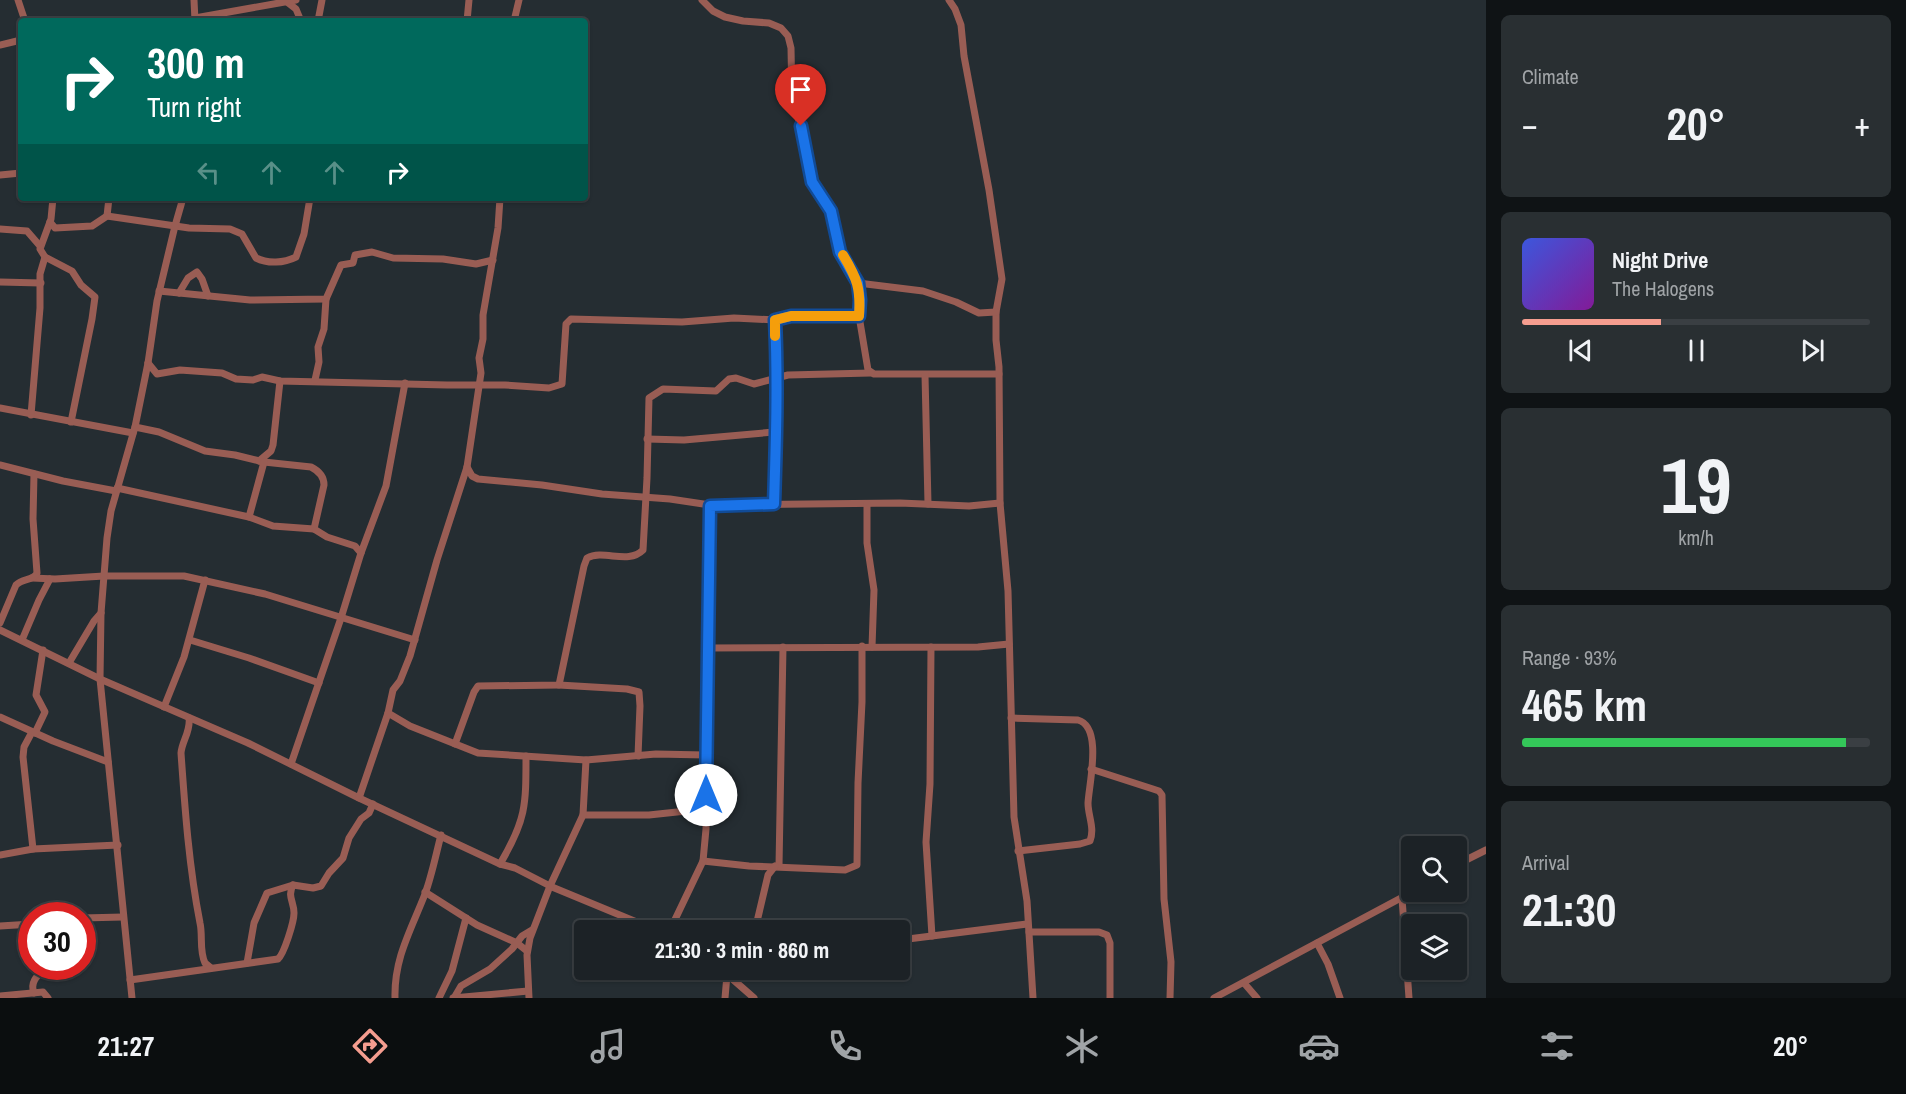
<!DOCTYPE html>
<meta charset="utf-8">
<style>
:root{--surface:#1c2226;--page:#292f32;--text:#f1f3f6;--muted:#a0a4a7;--line:#3a3f43;--accent:#f59d8f}
body{margin:0;font-family:"Archivo Narrow",sans-serif;background:var(--page);color:var(--text);height:100vh;display:flex;flex-direction:column;font-size:22px;white-space:nowrap}
*{box-sizing:border-box;margin:0}
p{font-size:20px;color:var(--muted)}
.icon{flex:none;width:33px;height:33px;fill:none;stroke:currentColor;stroke-width:2;stroke-linecap:round;stroke-linejoin:round}
.map{position:relative;flex:1;overflow:hidden}
.panel{display:flex;flex-direction:column;gap:15px;padding:15px;background:#0f1315;width:420px}
.panel>*{flex:none}
.top-card{position:absolute;left:18px;top:18px;width:570px;height:183px;border-radius:6px;box-shadow:0 2px 4px #0004,0 0 0 2px var(--line);background:#00695c;color:#fff;overflow:hidden}
.fabs{position:absolute;left:1401px;top:836px;display:grid;gap:12px}
.fabs a{display:grid;place-items:center;width:66px;height:66px;border-radius:6px;background:var(--surface);box-shadow:0 2px 4px #0004,0 0 0 2px var(--line);font-size:30px}
.speed{position:absolute;left:18px;top:902px;display:flex;gap:12px;font-size:30px;font-weight:700;text-align:center}
.speed>*{display:grid;place-content:center;width:78px;height:78px;border-radius:50%;background:var(--surface);box-shadow:0 2px 4px #0004,0 0 0 2px var(--line);line-height:1}
.speed .limit{border:9px solid #d22;background:#fff;color:#111}
.pin{position:absolute;display:grid;place-items:center;width:51px;height:51px;color:#fff;margin:-62px -26px;border-radius:50% 50% 50% 0;rotate:-45deg;box-shadow:0 0 6px #0007}
.pin .icon{rotate:45deg}
.me{position:absolute;width:66px;margin:-33px;rotate:0deg;stroke-linejoin:round;filter:drop-shadow(0 0 4px #0008)}
.turn{display:flex;align-items:center;gap:21px;height:126px;padding:0 30px;font-size:27px}
.turn .icon{width:78px;height:78px;stroke-width:2.5}
.turn b{display:block;font-size:42px;line-height:51px}
.lanes{display:flex;align-items:center;height:57px;padding:0 30px;background:#0003;justify-content:center;gap:30px;direction:ltr}
.lanes .off{opacity:.35}
.big{font-size:45px;font-weight:700;line-height:1.1}
.panel .widget{flex:1;display:flex;flex-direction:column;justify-content:center;gap:9px;min-width:0;padding:0 21px;border-radius:9px;background:var(--page)}
.panel .dial{align-items:center;gap:0}
.dial b{font-size:78px;line-height:1}
.song{display:flex;align-items:center;gap:18px}
.cover{width:72px;height:72px;border-radius:9px;background:linear-gradient(135deg,hsl(230 70% 55%),hsl(290 70% 35%))}
.played{height:6px;border-radius:3px;background:linear-gradient(90deg,var(--accent) 40%,var(--line) 40%)}
.keys{display:flex;justify-content:space-around;direction:ltr}
.heat{display:flex;justify-content:space-between;align-items:center;font-size:33px;direction:ltr}
.charge{height:9px;border-radius:4px;background:linear-gradient(90deg,#34c759 93%,var(--line) 0)}
.trip{position:absolute;left:574px;top:920px;width:336px;height:60px;border-radius:6px;background:var(--surface);box-shadow:0 2px 4px #0004,0 0 0 2px var(--line);font-weight:700;line-height:60px;text-align:center}
.menu{display:flex;height:96px;justify-content:space-around;align-items:center;background:#0b0e0f;color:var(--muted)}
.menu .icon{width:42px;height:42px}
.menu .current{color:var(--accent)}
.menu b{font-size:27px;color:var(--text)}
main{display:flex;flex:1;min-height:0}
.map>svg:first-child{display:block}
.lines{fill:none;stroke-linecap:round;stroke-linejoin:round}
.minor{stroke:#995d54;stroke-width:7}
.route-casing{stroke:#114b97;stroke-width:15}
.route{stroke:#1a73e8;stroke-width:10}
.slow{stroke:#f59e0b;stroke-width:10}
</style>
<main>
<div class="map">
<svg width="1486" height="998" viewBox="0 0 1486 998">
<rect width="100%" height="100%" fill="#252d32"/>
<g class="lines">
<g class="minor">
<polyline points="18,0 25,21"/>
<polyline points="194,0 195,21"/>
<polyline points="702,0 713,11 725,17 743,21 769,23 781,28 788,36 791,48 792,101 801,126 805,154 812,182 830,211 840,252 858,283 860,300 859,316 868,370 874,374 999,374"/>
<polyline points="949,0 955,9 961,25 964,56 989,190 1002,279 996,312 996,340 999,367 1000,503 1008,591 1014,817 1027,901 1033,998"/>
<polyline points="287,2 296,9 301,21"/>
<polyline points="195,18 296,0"/>
<polyline points="318,21 322,0"/>
<polyline points="467,21 469,0"/>
<polyline points="514,21 519,0"/>
<polyline points="0,45 21,40"/>
<polyline points="0,175 21,173"/>
<polyline points="53,198 51,219 40,249 45,257 72,271 81,285 95,297 92,319 71,422"/>
<polyline points="107,216 109,198"/>
<path d="M 50,222 L 55,228 L 92,226 L 107,216 L 189,228 L 230,229 L 242,234 L 256,258 C 268,264 284,263 296,257 L 304,234 L 310,198"/>
<polyline points="0,229 27,231 40,246"/>
<polyline points="0,282 41,283"/>
<polyline points="858,283 923,291 956,302 979,313 996,312"/>
<polyline points="159,291 250,300 326,299 341,265 353,263 355,255 372,252 393,258 443,259 476,264 493,260"/>
<polyline points="179,293 188,278 197,272 202,279 208,296"/>
<polyline points="148,363 157,374 180,370 222,373 236,379 253,380 262,377 280,381 447,385 505,385 549,388 562,384 566,324 571,319 682,322 734,318 775,320 791,316 859,316"/>
<polyline points="925,375 928,504"/>
<polyline points="315,380 319,362 318,347 324,329 326,299"/>
<polyline points="0,408 133,433"/>
<polyline points="31,415 40,308 40,274 45,257"/>
<path d="M 135,427 L 159,432 L 205,451 L 235,455 L 264,462 L 311,467 C 319,471 324,476 324,485 L 314,529"/>
<polyline points="647,439 684,440 774,432"/>
<polyline points="259,461 271,451 273,445 280,381"/>
<polyline points="0,465 63,481 116,491"/>
<polyline points="467,467 472,476 478,479 542,485 602,494 670,499 710,505 900,503 969,506 1000,503"/>
<polyline points="117,488 249,517 273,526 314,529 327,537 355,546 361,553"/>
<path d="M 774,504 C 776,442 778,381 775,320"/>
<polyline points="867,504 867,543 874,590 872,647"/>
<polyline points="249,517 264,462"/>
<polyline points="32,578 55,579 104,576 184,576 265,594 415,640"/>
<path d="M 0,623 L 16,585 C 23,578 33,581 37,573 L 33,519 L 34,474"/>
<polyline points="0,630 100,679 248,743 359,798 500,864 515,868 552,887 656,930"/>
<polyline points="22,640 39,600 50,579"/>
<polyline points="190,640 249,658 319,683"/>
<polyline points="931,647 930,784 926,842 932,936"/>
<polyline points="708,648 978,647 1009,644"/>
<polyline points="69,663 94,621 101,613"/>
<polyline points="559,685 627,689 639,692 640,706 638,756"/>
<polyline points="164,707 184,657 205,580"/>
<polyline points="388,713 410,726 478,753 586,760 656,754 705,755"/>
<polyline points="0,717 53,741 108,762"/>
<path d="M 189,718 C 191,731 182,741 181,753 C 185,810 189,867 200,923 C 203,936 199,950 205,963 L 211,968"/>
<path d="M 1011,718 L 1078,720 C 1103,727 1089,784 1088,803 C 1088,816 1095,828 1090,841 L 1080,844 L 1018,851"/>
<polyline points="32,732 24,747 23,757 33,849"/>
<polyline points="35,733 45,712 36,695 43,650"/>
<path d="M 455,744 L 474,692 L 478,686 L 559,685 L 584,566 L 587,558 C 604,549 628,565 643,550 L 647,478 L 649,398 L 663,389 L 716,391 L 729,379 L 736,378 L 754,384 L 788,375 L 871,373"/>
<polyline points="291,764 341,618 361,553 386,486 405,383"/>
<polyline points="1091,769 1153,789 1159,791 1162,795 1164,899 1171,962 1170,998"/>
<polyline points="359,798 388,713 393,690 400,681 410,656 437,560 467,467 481,373 479,358 483,339 483,315 498,228 500,198"/>
<polyline points="583,815 649,815 705,809"/>
<polyline points="0,855 33,849 118,845"/>
<polyline points="703,861 749,866 845,870 857,865 858,783 862,702 862,646"/>
<path d="M 500,864 C 526,820 526,806 526,756"/>
<polyline points="1456,865 1486,850"/>
<polyline points="779,866 783,647"/>
<polyline points="425,892 477,925 517,943 527,951"/>
<polyline points="1402,898 1409,998"/>
<polyline points="82,918 123,917"/>
<polyline points="0,926 32,924"/>
<polyline points="670,930 703,861 706,829 710,505"/>
<polyline points="755,930 768,875 775,866"/>
<polyline points="1029,932 1099,932 1107,935 1110,943 1110,998"/>
<polyline points="900,940 1027,924"/>
<polyline points="1317,943 1328,964 1340,998"/>
<polyline points="247,963 254,923 267,893 293,885 313,888 321,886 329,873 343,858 349,838 361,819 369,813 373,804"/>
<polyline points="721,969 754,998"/>
<path d="M 130,980 L 278,959 C 284,954 294,922 294,913 C 294,901 287,897 293,885"/>
<polyline points="1244,983 1257,998"/>
<path d="M 34,993 C 29,980 40,974 48,966"/>
<polyline points="0,996 43,992 48,998"/>
<polyline points="132,998 100,679 101,613 107,538 111,511 135,427 148,363 157,301 175,226 183,198"/>
<path d="M 395,998 C 394,958 411,930 425,894 C 432,875 436,854 441,835"/>
<polyline points="439,998 452,971 466,918"/>
<polyline points="453,998 528,991"/>
<polyline points="454,998 461,986 490,969 512,949 522,936 532,930"/>
<polyline points="529,998 527,955 530,938 550,886 583,815 586,760"/>
<polyline points="725,998 727,975"/>
<polyline points="1214,998 1414,891"/>
</g>
</g>
<g class="lines">
<defs>
<path id="route" d="M 706,795 L 710,506 L 774,504 C 776,442 778,381 775,320 L 791,316 L 859,316 L 860,300 L 858,283 L 840,252 L 831,211 L 812,182 L 801,126"/>
</defs>
<use href="#route" class="route-casing"/>
<use href="#route" class="route"/>
<path class="slow" d="M 775,336 L 775,320 L 791,316 L 859,316 C 861,289 857,278 843,255"/>
</g>
</svg>
<div class="fabs">
<a><svg class="icon" aria-label="search" viewBox="0 0 24 24"><circle cx="10" cy="10" r="6"/><path d="M15 15l6 6"/></svg></a>
<a><svg class="icon" aria-label="layers" viewBox="0 0 24 24"><path d="M12 4l9 5-9 5-9-5zM3 14l9 5 9-5"/></svg></a>
</div>
<div class="speed"><div class="limit">30</div></div>
<div class="pin" style="left:801px;top:126px;background:#d93025"><svg class="icon" aria-label="arrive" viewBox="0 0 24 24"><path d="M6 21V4h12l-3 4 3 4H6"/></svg></div>
<svg class="me" style="left:706px;top:795px" viewBox="-20 -20 40 40"><circle r="19" fill="#fff"/><path d="M0-13L10 11 0 6-10 11z" fill="#1a73e8"/></svg>
<div class="trip">21:30 · 3 min · 860 m</div>
<div class="top-card">
<div class="turn"><svg class="icon" aria-label="right" viewBox="0 0 24 24"><path d="M7 20v-9h11M14 6l5 5-5 5"/></svg><div><b>300 m</b>Turn right</div></div>
<div class="lanes"><svg class="icon off" aria-label="left" viewBox="0 0 24 24"><path d="M17 20v-9H6M10 6l-5 5 5 5"/></svg><svg class="icon off" aria-label="ahead" viewBox="0 0 24 24"><path d="M12 20V5M6 11l6-6 6 6"/></svg><svg class="icon off" aria-label="ahead" viewBox="0 0 24 24"><path d="M12 20V5M6 11l6-6 6 6"/></svg><svg class="icon" aria-label="right" viewBox="0 0 24 24"><path d="M7 20v-9h11M14 6l5 5-5 5"/></svg></div>
</div>
</div>
<section class="panel">
<div class="widget"><p>Climate</p>
<div class="heat"><a>−</a><b class="big">20°</b><a>+</a></div>
</div>
<div class="widget">
<div class="song"><i class="cover"></i><div><b>Night Drive</b><p>The Halogens</p></div></div>
<div class="played"></div>
<div class="keys"><svg class="icon" aria-label="previous" viewBox="0 0 24 24"><path d="M18 5L8 12l10 7zM5 5v14"/></svg><svg class="icon" aria-label="pause" viewBox="0 0 24 24"><path d="M8 5v14M16 5v14"/></svg><svg class="icon" aria-label="next" viewBox="0 0 24 24"><path d="M6 5l10 7-10 7zM19 5v14"/></svg></div>
</div>
<div class="widget dial"><b>19</b><p>km/h</p></div>
<div class="widget"><p>Range · 93%</p><b class="big">465 km</b><div class="charge"></div></div>
<div class="widget"><p>Arrival</p><b class="big">21:30</b></div>
</section>
</main>
<nav class="menu">
<b>21:27</b>
<svg class="icon current" aria-label="directions" viewBox="0 0 24 24"><path d="M12 3l9 9-9 9-9-9zM9 14v-3h6M13 9l2 2-2 2"/></svg>
<svg class="icon" aria-label="music" viewBox="0 0 24 24"><path d="M9 18V5l10-2v13"/><circle cx="6" cy="18" r="3"/><circle cx="16" cy="16" r="3"/></svg>
<svg class="icon" aria-label="phone" viewBox="0 0 24 24"><path d="M5 4h4l2 5-3 2q2 4 5 5l2-3 5 2v4C11 20 4 13 5 4z"/></svg>
<svg class="icon" aria-label="climate" viewBox="0 0 24 24"><path d="M12 3v18M4 7l16 10M4 17L20 7"/></svg>
<svg class="icon" aria-label="car" viewBox="0 0 24 24"><path d="M5 17H2v-5l4-1 3-4h7l3 4 3 1v5h-3M9 17h6M6 11h13"/><circle cx="7" cy="17" r="2"/><circle cx="17" cy="17" r="2"/></svg>
<svg class="icon" aria-label="filters" viewBox="0 0 24 24"><path d="M4 7h16M4 17h16"/><circle cx="9" cy="7" r="2"/><circle cx="15" cy="17" r="2"/></svg>
<b>20°</b>
</nav>
